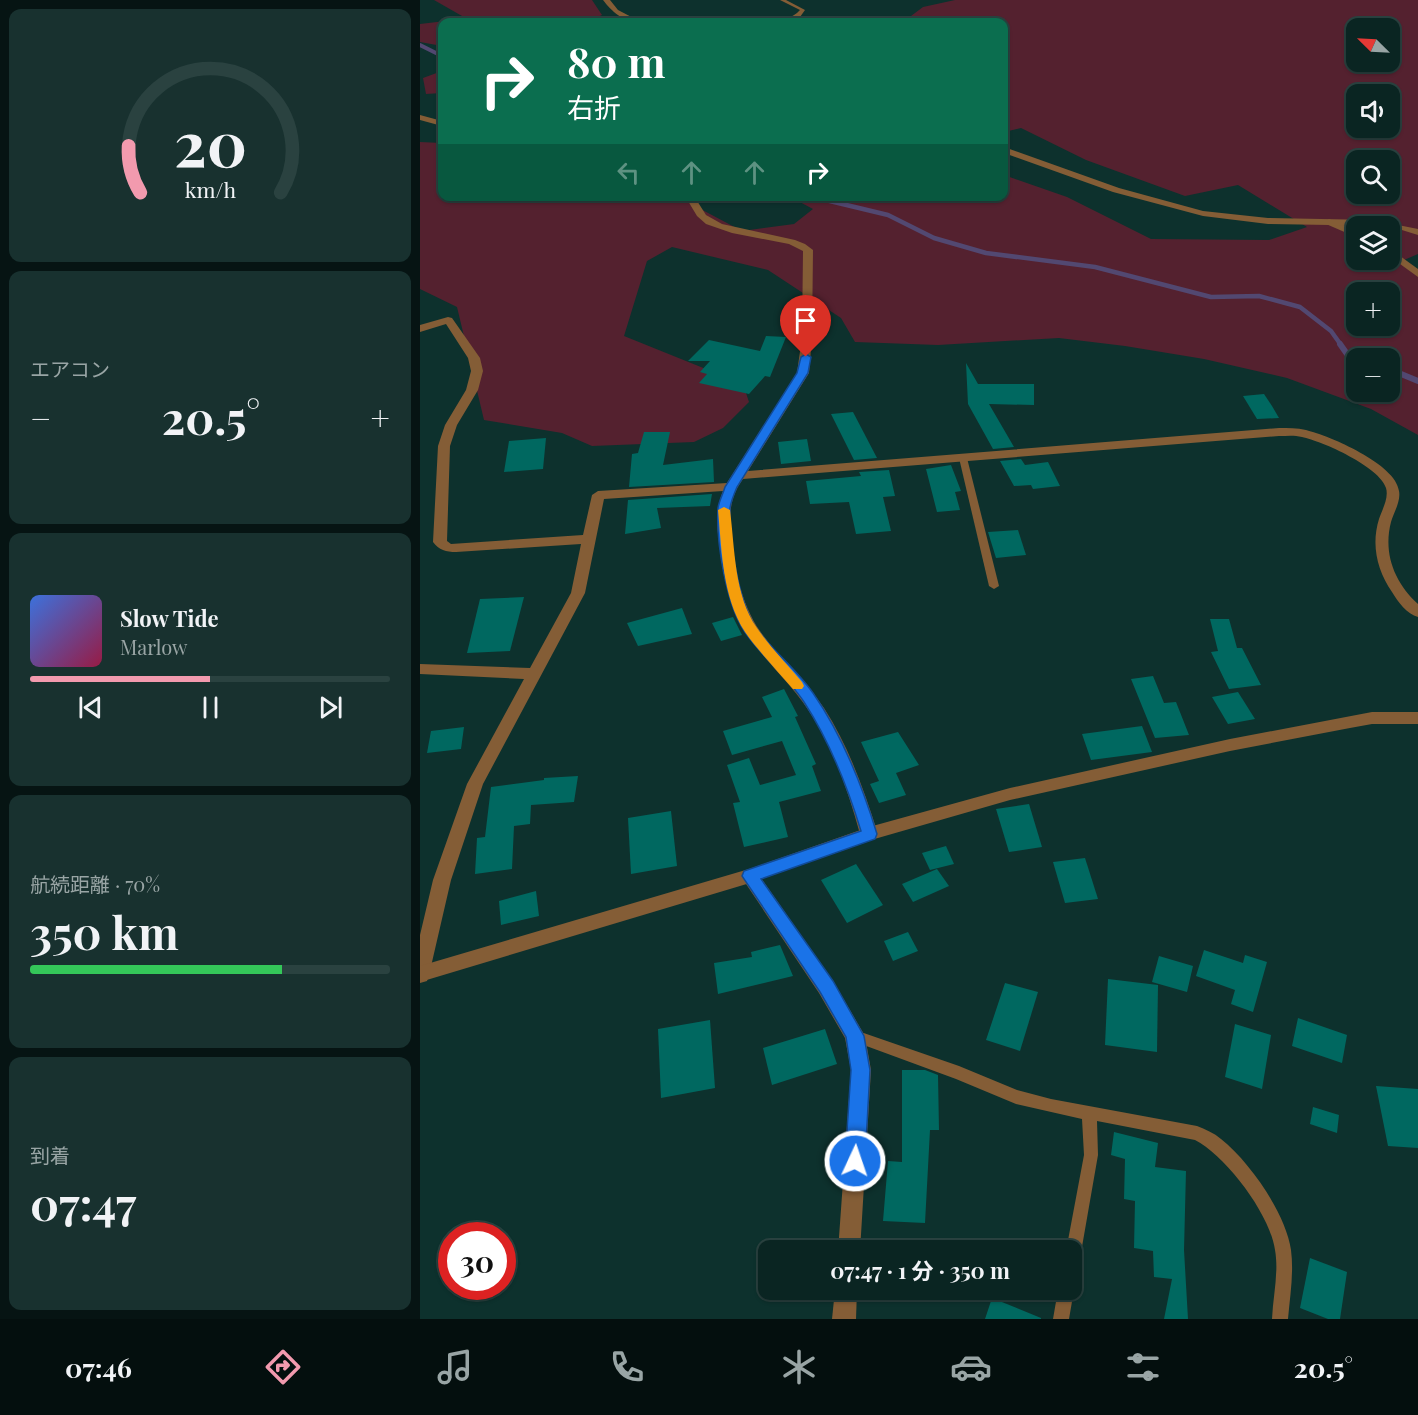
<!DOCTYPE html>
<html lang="ja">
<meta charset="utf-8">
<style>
:root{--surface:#0a2522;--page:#18312f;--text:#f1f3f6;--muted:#99a5a5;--line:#2a4240;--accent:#f29aae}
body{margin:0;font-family:"Playfair Display","Noto Sans JP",serif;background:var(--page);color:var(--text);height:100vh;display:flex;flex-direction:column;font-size:22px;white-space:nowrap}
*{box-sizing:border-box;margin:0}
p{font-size:20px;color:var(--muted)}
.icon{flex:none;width:33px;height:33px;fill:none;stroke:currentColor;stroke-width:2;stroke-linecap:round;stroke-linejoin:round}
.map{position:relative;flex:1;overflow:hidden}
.drawer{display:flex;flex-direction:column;gap:9px;padding:9px;background:#061413;width:420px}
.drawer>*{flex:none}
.top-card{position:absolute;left:18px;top:18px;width:570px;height:183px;border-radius:12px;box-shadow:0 2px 4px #0004,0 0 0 2px var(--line);background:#0b6e4f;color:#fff;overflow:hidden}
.needle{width:39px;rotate:294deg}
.controls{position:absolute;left:926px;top:18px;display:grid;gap:12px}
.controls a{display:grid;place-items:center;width:54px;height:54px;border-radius:12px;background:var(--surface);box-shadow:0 2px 4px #0004,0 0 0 2px var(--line);font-size:30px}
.speed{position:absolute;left:18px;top:1222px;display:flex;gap:12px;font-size:30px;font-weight:700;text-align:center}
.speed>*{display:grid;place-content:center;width:78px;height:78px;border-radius:50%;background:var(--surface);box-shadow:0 2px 4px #0004,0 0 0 2px var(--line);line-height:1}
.speed .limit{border:9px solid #d22;background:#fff;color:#111}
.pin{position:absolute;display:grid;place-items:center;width:51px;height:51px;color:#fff;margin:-62px -26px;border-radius:50% 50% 50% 0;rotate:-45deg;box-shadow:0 0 6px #0007}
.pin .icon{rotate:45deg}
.me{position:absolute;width:66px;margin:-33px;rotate:3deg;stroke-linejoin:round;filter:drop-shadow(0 0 4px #0008)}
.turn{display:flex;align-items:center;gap:21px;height:126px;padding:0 30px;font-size:27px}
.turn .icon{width:78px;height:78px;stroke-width:2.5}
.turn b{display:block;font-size:42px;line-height:51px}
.lanes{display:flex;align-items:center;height:57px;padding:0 30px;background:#0003;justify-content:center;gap:30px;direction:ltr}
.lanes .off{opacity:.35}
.big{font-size:45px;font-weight:700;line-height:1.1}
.drawer .card{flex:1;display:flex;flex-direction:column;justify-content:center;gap:9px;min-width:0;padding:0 21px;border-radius:12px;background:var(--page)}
.drawer .dial{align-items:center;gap:0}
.dial svg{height:156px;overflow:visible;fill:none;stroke:var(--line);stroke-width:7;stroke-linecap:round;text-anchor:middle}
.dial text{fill:var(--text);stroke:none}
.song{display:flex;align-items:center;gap:18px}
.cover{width:72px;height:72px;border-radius:9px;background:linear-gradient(135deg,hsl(220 70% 55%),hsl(340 70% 35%))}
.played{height:6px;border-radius:3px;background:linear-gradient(90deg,var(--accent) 50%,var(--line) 50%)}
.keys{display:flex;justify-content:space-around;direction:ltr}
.heat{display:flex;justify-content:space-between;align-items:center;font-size:33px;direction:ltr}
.charge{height:9px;border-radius:4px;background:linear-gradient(90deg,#34c759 70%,var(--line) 0)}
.trip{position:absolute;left:338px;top:1240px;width:324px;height:60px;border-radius:12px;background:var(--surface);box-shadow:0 2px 4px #0004,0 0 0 2px var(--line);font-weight:700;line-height:60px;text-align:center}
.tab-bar{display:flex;height:96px;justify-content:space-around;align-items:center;background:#040f0e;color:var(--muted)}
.tab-bar .icon{width:42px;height:42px}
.tab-bar .on{color:var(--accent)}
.tab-bar b{font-size:27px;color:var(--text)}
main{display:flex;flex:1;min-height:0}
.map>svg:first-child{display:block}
.green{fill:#54212f;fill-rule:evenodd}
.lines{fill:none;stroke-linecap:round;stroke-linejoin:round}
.stream-far2{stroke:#524871;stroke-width:4}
.stream-far1{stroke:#524871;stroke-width:4.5}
.stream{stroke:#524871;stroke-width:6}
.building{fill:#006860}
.service{fill:#845d36;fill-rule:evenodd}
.minor{fill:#845d36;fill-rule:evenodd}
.tertiary{fill:#845d36;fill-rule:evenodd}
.route{fill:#1a73e8;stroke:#114b97;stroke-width:1.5}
.slow{fill:#f59e0b}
</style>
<main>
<section class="drawer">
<div class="card dial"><svg viewBox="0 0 100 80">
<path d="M14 69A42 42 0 1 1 86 69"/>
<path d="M14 69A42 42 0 0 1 8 45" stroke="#f29aae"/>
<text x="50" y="56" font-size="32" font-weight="700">20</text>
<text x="50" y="72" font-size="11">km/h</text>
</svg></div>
<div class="card"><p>エアコン</p>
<div class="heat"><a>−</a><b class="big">20.5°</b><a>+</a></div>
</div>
<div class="card">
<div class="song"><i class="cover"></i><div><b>Slow Tide</b><p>Marlow</p></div></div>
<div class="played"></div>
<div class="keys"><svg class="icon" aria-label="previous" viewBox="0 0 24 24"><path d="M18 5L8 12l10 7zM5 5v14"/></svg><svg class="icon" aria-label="pause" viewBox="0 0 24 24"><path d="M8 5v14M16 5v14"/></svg><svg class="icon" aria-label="next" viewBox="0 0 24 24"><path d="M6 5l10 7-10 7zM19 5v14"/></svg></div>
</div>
<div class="card"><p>航続距離 · 70%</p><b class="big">350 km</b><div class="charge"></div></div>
<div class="card"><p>到着</p><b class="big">07:47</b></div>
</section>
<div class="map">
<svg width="998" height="1319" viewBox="0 0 998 1319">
<rect width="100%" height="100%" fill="#0d312d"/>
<g class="green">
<polygon points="14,0 172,0 182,15 167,22 22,22 22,46 0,42 0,24 34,20 42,16"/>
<path d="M 535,0 L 998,0 L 998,254 L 984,260 L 998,270 L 998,435 L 951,409 L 867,378 L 784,359 L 705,346 L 639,338 L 518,345 L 435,342 L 421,318 L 348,270 L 252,247 L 227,261 L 204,336 L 323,384 L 329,402 L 303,428 L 274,442 L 172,446 L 142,433 L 64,420 L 37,307 L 0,289 L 0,142 L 22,143 L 22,196 L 258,197 L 322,231 L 374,224 L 393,209 L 378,201 L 380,197 L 584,196 L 584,175 L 647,197 L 731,239 L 849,240 L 887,227 L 818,185 L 765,196 L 666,160 L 601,128 L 584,132 L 584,22 L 483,22 L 503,7 ZM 936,28 L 969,28 L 969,62 L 936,62 ZM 936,94 L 969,94 L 969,128 L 936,128 ZM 936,160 L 969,160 L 969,194 L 936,194 ZM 936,226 L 969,226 L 969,260 L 936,260 ZM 936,292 L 969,292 L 969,326 L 936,326 ZM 936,358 L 969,358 L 969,392 L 936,392 Z"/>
<polygon points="22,71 22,93 6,94 3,78"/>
</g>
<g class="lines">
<polyline class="stream-far2" points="0,45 22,56"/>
<polyline class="stream-far1" points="389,196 468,215 514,238 566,253 675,267 791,297 839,296 880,307 911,331 921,345"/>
<g class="stream">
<polyline points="920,344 927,354 940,358"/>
<polyline points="969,369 998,381"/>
</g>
</g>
<g class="building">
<polygon points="346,336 366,337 350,377 345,376 329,394 279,383 287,374 280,372 290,361 268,361 289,340 340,351"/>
<polygon points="546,363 558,384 614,384 614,405 569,404 594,447 573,449 548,404"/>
<polygon points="844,394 852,406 859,418 837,419 823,396"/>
<polygon points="433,412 457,458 434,460 411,414"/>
<polygon points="224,432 250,432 243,465 293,459 294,482 209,487 212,454 218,453"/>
<polygon points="126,438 123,469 84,472 89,441"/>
<polygon points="387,439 391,461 361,464 358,442"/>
<polygon points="601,459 605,465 628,462 640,486 613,489 611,485 594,486 580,461"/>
<polygon points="531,465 541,491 535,492 540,510 517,512 506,469"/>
<polygon points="469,470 475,496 463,497 471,531 436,534 429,502 390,504 386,481 441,476 439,472"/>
<polygon points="292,494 290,506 237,508 241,528 205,534 208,500"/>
<polygon points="598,530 606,555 576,558 568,532"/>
<polygon points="104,597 90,651 47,653 60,599"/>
<polygon points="262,608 272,634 218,646 207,623"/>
<polygon points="313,617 322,635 301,641 292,623"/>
<polygon points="790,619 809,619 817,648 822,648 841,685 809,689 791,652 798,651"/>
<polygon points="733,676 744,703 756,702 769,735 735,738 711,679"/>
<polygon points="364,689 378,716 375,717 396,764 392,766 401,791 359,802 368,837 324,847 313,803 320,802 307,765 329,758 340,785 376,775 362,741 312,755 303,731 352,717 342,697"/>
<polygon points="818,692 835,719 808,724 792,697"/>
<polygon points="722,726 732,752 671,760 662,734"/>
<polygon points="44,727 41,749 7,753 11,731"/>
<polygon points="478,732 499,765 476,773 486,795 459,803 450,784 459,781 441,742"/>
<polygon points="158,776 154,802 111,805 110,824 94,826 92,869 55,874 57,838 65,837 71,787 124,780 124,778"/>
<polygon points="609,804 622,847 589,852 576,809"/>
<polygon points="251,811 257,866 211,874 208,818"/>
<polygon points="526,846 534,864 510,870 502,853"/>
<polygon points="665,858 678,899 645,903 633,862"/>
<polygon points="436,864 463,905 427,923 401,880"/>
<polygon points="517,869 529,886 493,902 482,884"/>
<polygon points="116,891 119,916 81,925 79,901"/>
<polygon points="488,932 498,951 473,961 464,941"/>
<polygon points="360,945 373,976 298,994 294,963 332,957 331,952"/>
<polygon points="784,950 823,963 825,955 847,962 833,1012 811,1004 815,990 776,976"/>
<polygon points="739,956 773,966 767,992 732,982"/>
<polygon points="688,979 738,985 737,1052 685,1045"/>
<polygon points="585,983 618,992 600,1051 566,1040"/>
<polygon points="878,1018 927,1035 922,1063 872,1046"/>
<polygon points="290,1020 295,1088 241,1098 238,1029"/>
<polygon points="815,1024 851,1035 842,1089 805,1077"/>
<polygon points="405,1029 417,1064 352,1085 343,1048"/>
<polygon points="482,1070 505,1070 518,1075 519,1130 510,1130 505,1223 463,1221 468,1161 482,1162"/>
<polygon points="956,1086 998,1089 998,1148 968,1146"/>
<polygon points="893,1107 919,1115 917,1133 890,1124"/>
<polygon points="694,1132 738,1143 735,1167 766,1171 764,1250 768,1319 744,1319 752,1279 734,1277 733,1251 714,1248 715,1201 704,1199 705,1159 691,1155"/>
<polygon points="890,1258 927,1272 920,1319 908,1319 880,1308"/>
<polygon points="572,1298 621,1318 621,1319 565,1319"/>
</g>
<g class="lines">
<g class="service">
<path d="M 360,0 L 366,0 L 385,10 L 380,17 L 358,22 L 298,22 C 320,13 362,31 380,10 Z"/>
<polygon points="543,455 547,458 579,586 574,589 569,586 539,458"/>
<path d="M 435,1030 L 539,1066 L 597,1090 L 631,1099 L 777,1126 C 785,1129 794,1133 801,1139 C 830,1162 866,1214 871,1250 C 874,1273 870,1296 868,1319 L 852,1319 C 853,1296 859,1272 855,1250 C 850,1214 806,1156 775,1140 L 677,1121 L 678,1155 L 659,1264 L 657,1270 L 651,1272 L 651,1251 L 646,1251 L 664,1155 L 662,1119 L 596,1104 L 536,1079 L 430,1040 L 428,1036 L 430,1032 Z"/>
<polygon points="651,1284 654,1290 649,1319 633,1319 638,1290 651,1290"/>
</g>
<g class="minor">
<polygon points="0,115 22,121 22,126 0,120"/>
<path d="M 265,196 L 274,196 L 286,215 L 302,224 L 375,240 L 385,244 L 393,250 L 392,337 L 389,373 L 328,471 L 859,428 C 868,428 877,428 886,430 C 910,436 976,464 979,491 C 981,501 974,512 971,522 C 963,553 974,582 998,604 L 998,617 C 987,614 978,602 972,592 C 957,570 951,545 959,519 C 962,510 969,498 966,488 C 960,467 902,441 882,437 C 874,435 867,436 859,436 L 323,479 C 317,487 312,498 311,508 C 307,543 319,602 340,631 C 359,658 385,680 404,708 C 429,747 444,790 458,834 L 455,839 L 449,841 L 443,839 L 440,834 C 429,794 416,755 394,719 C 378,691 354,670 334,644 C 313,617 304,583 300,550 C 297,530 295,511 303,491 L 184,499 L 165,593 L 63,784 L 31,880 L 9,975 L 7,981 L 0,983 L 0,935 L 13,880 L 47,784 L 104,679 L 0,674 L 0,664 L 110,668 L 151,593 L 161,544 L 36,552 C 26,552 19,550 13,542 L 18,446 L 25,425 L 46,390 L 51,371 L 48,358 L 26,324 L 0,332 L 0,325 L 28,317 L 32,318 L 60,358 L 63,371 L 58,390 L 37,425 L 30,446 L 27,541 L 31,544 L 163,535 L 172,495 L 178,491 L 307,483 L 377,373 L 382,337 L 383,251 L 369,244 L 312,233 L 286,224 L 277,216 Z"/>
<polygon points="909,219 936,230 936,237 906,224 904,222"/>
<polygon points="969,248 998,269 998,277 969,256"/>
<polygon points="330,869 336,871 413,981 445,1036 451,1070 440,1251 418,1251 431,1070 425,1038 399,993 324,881 321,876 324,871"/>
<polygon points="415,1290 437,1290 436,1319 412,1319"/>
</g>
<g class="tertiary">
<path d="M 183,0 L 190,0 L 198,10 L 221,22 C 206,24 192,12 183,0 Z"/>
<polygon points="584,147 699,188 783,211 848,218 953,220 998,229 998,235 969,226 848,224 783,216 693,192 584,153"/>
<polygon points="952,712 998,712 998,724 952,724 930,728 810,751 590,800 451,840 330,883 0,982 0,966 329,869 449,827 590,788 810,739"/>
</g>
</g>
<path class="route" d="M 386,354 L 391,357 L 388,373 L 317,487 C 314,494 311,501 310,508 C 309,540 318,601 336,628 C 353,651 377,670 393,693 C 423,736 442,785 457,834 L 455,839 L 341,879 L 413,981 L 444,1036 L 450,1070 L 445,1161 L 442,1168 L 435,1171 L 428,1168 L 425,1161 L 431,1070 L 426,1037 L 400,992 L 322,876 L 324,871 L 441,831 C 427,785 410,742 384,702 C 367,676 342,657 325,632 C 306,604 296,542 298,508 C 299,501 303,494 305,487 L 377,373 L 381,357 Z"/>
<path class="slow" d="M 304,507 L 310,510 C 315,549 314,595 337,628 C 350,647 367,664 382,682 L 384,686 L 382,689 L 373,689 C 357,670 339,652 325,632 C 302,596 302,551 298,510 Z"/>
</svg>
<div class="controls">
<a><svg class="needle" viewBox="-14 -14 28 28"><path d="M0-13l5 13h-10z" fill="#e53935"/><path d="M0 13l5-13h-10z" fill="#99a5a5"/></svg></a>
<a><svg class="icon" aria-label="sound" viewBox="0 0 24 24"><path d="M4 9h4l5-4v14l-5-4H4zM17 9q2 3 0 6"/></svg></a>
<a><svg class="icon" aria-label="search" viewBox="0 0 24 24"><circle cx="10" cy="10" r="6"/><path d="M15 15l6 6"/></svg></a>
<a><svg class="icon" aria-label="layers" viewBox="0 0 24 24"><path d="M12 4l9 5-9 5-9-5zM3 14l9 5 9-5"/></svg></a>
<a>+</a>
<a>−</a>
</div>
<div class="speed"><div class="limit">30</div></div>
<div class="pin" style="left:386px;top:357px;background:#d93025"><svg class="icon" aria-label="arrive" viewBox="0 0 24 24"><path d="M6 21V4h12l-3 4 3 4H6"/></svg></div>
<svg class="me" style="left:435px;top:1161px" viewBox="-20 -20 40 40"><circle r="17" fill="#1a73e8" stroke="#fff" stroke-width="3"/><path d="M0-11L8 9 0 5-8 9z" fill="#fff"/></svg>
<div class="trip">07:47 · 1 分 · 350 m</div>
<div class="top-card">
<div class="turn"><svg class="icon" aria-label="right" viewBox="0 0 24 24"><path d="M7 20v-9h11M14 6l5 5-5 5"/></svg><div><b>80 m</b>右折</div></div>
<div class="lanes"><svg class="icon off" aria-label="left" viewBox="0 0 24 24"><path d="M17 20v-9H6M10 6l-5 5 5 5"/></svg><svg class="icon off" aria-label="ahead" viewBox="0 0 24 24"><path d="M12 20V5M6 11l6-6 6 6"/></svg><svg class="icon off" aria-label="ahead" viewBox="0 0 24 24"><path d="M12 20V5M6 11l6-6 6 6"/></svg><svg class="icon" aria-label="right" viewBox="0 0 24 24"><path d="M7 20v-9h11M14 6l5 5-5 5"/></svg></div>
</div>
</div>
</main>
<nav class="tab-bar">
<b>07:46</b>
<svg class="icon on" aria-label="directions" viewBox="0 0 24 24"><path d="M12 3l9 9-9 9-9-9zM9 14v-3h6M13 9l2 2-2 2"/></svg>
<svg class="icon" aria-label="music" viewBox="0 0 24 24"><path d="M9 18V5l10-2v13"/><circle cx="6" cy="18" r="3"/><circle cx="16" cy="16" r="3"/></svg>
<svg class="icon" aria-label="phone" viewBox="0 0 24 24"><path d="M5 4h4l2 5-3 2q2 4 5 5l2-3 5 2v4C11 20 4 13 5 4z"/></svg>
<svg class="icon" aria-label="climate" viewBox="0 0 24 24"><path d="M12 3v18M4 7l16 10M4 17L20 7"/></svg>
<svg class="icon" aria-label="car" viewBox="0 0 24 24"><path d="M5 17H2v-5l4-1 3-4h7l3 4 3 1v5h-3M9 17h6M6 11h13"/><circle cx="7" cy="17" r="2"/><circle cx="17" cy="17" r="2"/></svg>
<svg class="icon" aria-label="filters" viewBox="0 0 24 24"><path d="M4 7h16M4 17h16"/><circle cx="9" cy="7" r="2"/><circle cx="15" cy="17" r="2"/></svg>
<b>20.5°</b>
</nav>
